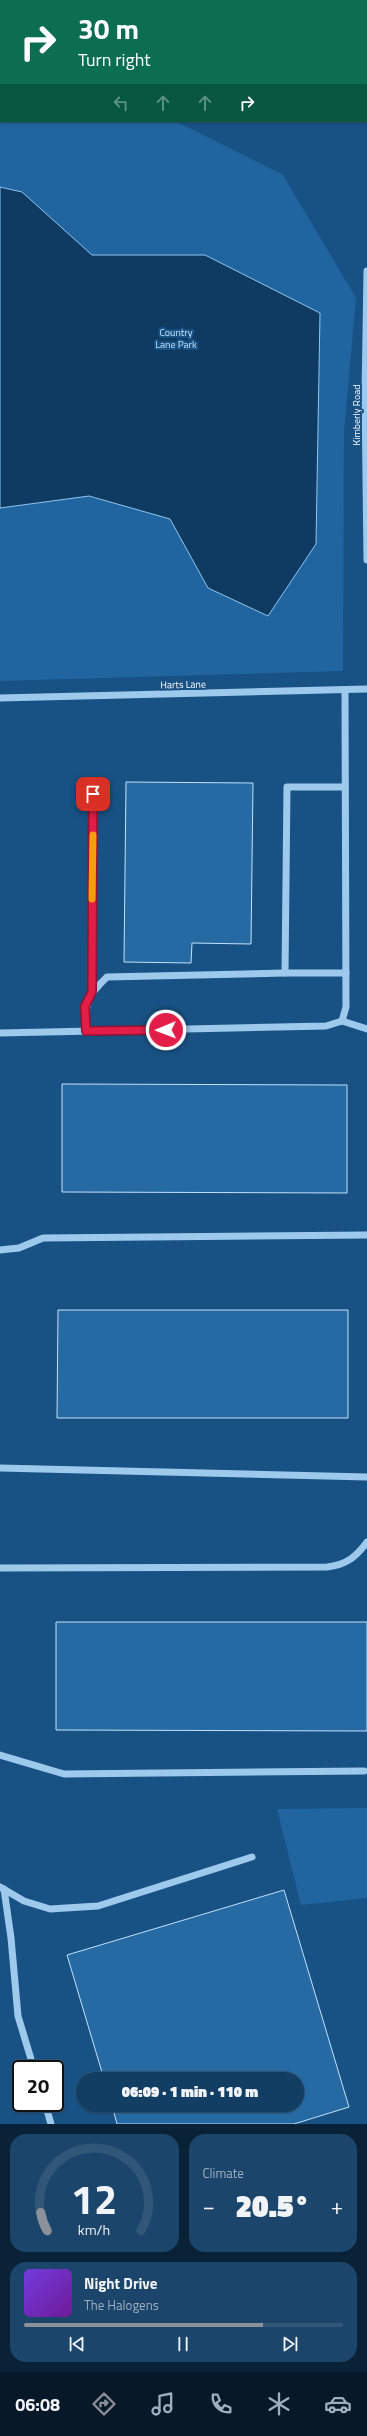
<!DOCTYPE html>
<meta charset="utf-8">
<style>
:root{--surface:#123e64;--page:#1b456a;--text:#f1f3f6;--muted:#9caebf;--line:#315778;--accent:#8c9099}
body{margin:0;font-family:"Titillium Web",sans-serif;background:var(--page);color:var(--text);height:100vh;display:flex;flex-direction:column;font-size:15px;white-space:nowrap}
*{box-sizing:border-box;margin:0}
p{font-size:13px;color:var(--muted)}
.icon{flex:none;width:22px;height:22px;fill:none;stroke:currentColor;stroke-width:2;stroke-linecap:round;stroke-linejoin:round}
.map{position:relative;height:2124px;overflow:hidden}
.details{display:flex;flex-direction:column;gap:10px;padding:10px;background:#0a2237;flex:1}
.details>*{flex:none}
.guide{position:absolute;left:0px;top:0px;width:367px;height:122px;box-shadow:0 1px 3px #0004,0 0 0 1px var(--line);background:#0b6e4f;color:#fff;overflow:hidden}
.speed{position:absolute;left:12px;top:2060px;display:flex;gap:8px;font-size:20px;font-weight:700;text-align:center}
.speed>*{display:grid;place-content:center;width:52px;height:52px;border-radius:50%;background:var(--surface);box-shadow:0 1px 3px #0004,0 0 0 1px var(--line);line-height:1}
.speed .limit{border:2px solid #111;border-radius:6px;background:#fff;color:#111}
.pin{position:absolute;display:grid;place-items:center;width:34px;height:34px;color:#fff;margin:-17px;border-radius:8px;box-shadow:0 2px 6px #0006}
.me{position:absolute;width:44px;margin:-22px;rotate:269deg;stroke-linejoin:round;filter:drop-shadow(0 0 3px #0008)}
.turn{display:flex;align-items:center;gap:14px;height:84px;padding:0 12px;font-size:18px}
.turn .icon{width:52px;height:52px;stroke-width:2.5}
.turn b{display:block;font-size:28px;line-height:34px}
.lanes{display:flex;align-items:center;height:38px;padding:0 12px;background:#0003;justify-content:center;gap:20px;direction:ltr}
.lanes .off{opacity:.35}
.big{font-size:30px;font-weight:800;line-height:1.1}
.details .card{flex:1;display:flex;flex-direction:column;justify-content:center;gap:6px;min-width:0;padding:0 14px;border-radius:16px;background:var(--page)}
.details .dial{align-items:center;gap:0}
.dial svg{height:104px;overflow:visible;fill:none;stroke:var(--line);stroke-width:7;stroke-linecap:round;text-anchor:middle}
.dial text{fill:var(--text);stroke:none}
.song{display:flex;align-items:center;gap:12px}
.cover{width:48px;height:48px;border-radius:6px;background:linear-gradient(135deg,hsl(260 70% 55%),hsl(280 70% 35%))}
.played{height:4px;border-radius:2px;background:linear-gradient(90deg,var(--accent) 75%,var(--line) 75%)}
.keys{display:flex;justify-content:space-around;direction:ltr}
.heat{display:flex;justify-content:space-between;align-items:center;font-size:22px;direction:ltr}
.details .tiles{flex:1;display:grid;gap:10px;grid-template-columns:1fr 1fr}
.card:last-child{grid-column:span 2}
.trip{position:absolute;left:76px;top:2072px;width:228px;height:40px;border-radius:20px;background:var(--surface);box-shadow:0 1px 3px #0004,0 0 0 1px var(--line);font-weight:800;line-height:40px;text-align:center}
.menu{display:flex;height:64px;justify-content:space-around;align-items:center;background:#071928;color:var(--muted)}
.menu .icon{width:28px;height:28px}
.menu .selected{color:var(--accent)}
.menu b{font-size:18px;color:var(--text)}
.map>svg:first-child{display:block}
.green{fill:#20659f}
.water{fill:#0f3b63;stroke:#90c5ef}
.building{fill:#266aa4;stroke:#c3e1f9}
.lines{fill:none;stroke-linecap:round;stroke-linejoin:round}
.minor{stroke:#9dc9ed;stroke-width:7}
.route-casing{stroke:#92132f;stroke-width:10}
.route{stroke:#e11d48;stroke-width:7}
.slow{stroke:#f59e0b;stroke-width:7}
.labels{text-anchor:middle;stroke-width:4;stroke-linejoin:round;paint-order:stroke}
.park-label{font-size:10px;fill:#c3e1f9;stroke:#185285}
.street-label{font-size:10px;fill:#fff;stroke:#185285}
</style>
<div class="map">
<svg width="367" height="2124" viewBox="0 0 367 2124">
<rect width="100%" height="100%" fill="#185285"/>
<g class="green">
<polygon points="0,49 1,121 175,121 283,175 356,298 344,431 343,671 0,681"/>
<polygon points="367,1808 367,1898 301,1905 277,1809"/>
</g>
<polygon class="water" points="0,187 22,192 92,255 205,255 320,313 316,544 268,616 208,588 170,519 89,496 0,508"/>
<g class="building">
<polygon points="126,782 253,783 251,944 192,943 191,963 124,962"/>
<polygon points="62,1084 347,1085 347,1193 62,1192"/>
<polygon points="58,1310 348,1310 348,1418 57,1418"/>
<polygon points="56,1622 367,1622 367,1731 56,1730"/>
<polygon points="284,1890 349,2107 294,2124 117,2124 112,2105 297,2105 297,2079 104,2079 67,1955"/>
</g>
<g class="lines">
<g class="minor">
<polyline points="206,1 206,0"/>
<polyline points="0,20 1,20"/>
<polyline points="366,23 367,23"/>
<polyline points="367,271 365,395 367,560"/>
<polyline points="0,698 367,689"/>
<polyline points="345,787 287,787 285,973 346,973"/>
<polyline points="92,992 93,794"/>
<polyline points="342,1021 367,1029"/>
<path d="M 86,1031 C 85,1003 87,996 107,977 L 285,973"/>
<polyline points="0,1033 326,1026 342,1021 346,1007 345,690"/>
<polyline points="0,1250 19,1248 43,1238 367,1235"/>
<polyline points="0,1468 367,1477"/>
<path d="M 0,1568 L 327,1567 C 346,1565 356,1557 367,1542"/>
<polyline points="0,1755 64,1774 364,1771"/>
<polyline points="0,1887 24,1901 50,1909 98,1906 252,1857"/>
<polyline points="4,1889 11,1938 18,2016 34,2069"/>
<polyline points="45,2103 51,2124"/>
</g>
</g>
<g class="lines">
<defs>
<polyline id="route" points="93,794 92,992 85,1006 86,1031 166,1030"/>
</defs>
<use href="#route" class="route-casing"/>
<use href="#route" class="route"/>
<polyline class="slow" points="92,899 93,835"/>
</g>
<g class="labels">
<g class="park-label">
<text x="176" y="336">Country<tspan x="176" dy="12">Lane Park</tspan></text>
</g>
<g class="street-label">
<text transform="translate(356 415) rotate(-90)" y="4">Kimberly Road</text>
<text transform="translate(183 684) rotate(-1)" y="4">Harts Lane</text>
</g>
</g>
</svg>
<div class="speed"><div class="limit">20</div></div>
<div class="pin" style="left:93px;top:794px;background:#d93025"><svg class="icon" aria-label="arrive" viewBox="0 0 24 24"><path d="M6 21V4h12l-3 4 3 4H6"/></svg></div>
<svg class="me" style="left:166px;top:1030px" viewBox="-20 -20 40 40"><circle r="17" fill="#e11d48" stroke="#fff" stroke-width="3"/><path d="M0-11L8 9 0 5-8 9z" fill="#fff"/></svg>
<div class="trip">06:09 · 1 min · 110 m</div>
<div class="guide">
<div class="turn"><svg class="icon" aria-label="right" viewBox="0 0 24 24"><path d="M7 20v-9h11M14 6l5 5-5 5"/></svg><div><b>30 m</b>Turn right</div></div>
<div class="lanes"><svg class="icon off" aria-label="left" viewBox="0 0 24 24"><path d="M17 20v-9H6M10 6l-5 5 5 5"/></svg><svg class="icon off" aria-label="ahead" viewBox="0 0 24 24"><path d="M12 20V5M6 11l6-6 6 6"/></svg><svg class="icon off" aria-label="ahead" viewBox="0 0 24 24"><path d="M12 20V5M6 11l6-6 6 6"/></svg><svg class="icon" aria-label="right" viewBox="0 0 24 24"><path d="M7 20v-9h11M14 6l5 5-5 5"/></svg></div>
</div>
</div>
<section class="details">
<div class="tiles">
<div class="card dial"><svg viewBox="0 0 100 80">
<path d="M14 69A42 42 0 1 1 86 69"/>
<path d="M14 69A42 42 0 0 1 9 55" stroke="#8c9099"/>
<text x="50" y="56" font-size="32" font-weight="700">12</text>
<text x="50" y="72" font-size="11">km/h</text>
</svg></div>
<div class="card"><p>Climate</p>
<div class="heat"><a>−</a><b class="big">20.5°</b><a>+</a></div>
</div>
<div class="card">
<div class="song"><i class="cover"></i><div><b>Night Drive</b><p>The Halogens</p></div></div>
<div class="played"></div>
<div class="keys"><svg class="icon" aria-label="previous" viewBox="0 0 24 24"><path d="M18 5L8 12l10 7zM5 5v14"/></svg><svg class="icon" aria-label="pause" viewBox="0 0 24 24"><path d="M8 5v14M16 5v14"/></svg><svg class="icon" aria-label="next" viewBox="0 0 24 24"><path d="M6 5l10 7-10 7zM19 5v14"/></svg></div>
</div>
</div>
</section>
<nav class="menu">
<b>06:08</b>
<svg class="icon selected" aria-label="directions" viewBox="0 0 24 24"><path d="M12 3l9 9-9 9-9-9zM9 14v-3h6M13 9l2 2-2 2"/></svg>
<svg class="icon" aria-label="music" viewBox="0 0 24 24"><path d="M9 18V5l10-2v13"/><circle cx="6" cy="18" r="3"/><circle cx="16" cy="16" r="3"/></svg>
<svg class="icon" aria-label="phone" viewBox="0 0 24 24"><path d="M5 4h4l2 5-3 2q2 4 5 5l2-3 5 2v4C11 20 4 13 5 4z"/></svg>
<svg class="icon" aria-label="climate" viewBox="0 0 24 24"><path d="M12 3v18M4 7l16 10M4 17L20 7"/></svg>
<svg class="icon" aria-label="car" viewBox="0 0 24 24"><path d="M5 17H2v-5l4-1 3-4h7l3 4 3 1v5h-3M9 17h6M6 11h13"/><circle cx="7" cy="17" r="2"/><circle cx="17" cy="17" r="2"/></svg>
</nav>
